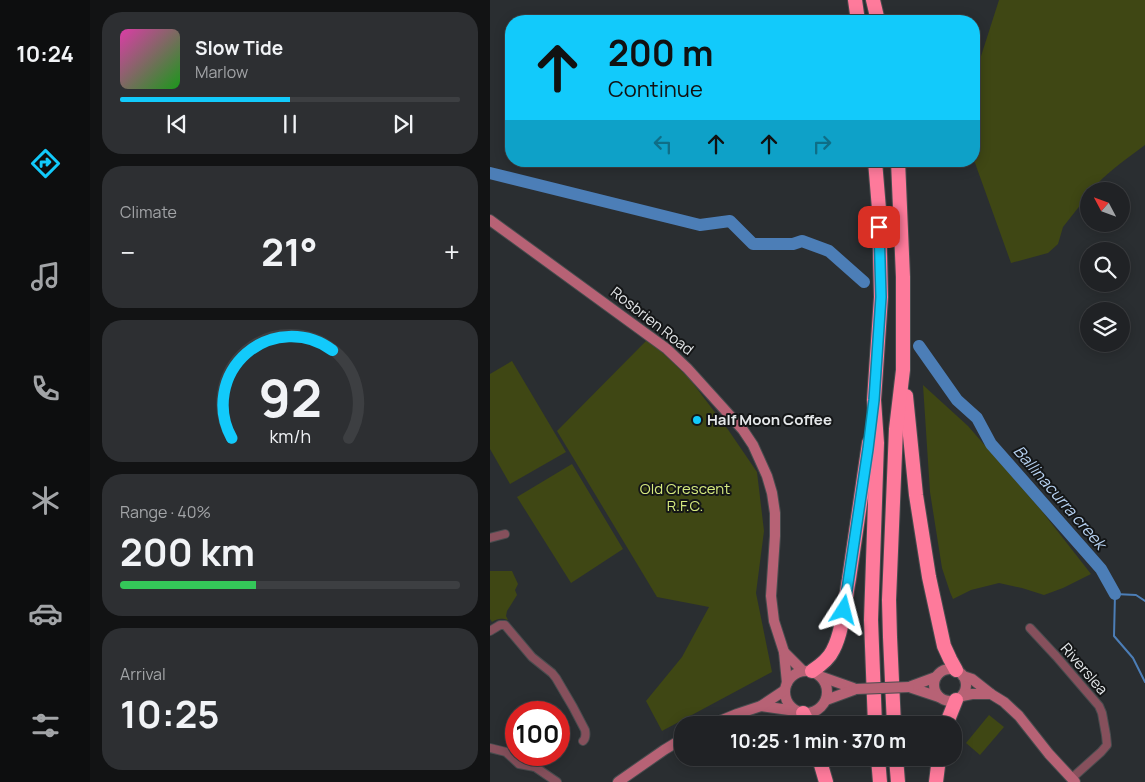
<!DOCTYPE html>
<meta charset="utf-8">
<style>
:root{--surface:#202225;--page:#2d2f32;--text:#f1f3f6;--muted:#a2a4a7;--line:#3d3f42;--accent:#12cafb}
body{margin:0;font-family:Manrope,sans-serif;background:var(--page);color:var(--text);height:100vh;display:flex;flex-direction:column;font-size:19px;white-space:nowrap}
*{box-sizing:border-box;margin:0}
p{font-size:16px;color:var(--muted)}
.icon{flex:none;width:28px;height:28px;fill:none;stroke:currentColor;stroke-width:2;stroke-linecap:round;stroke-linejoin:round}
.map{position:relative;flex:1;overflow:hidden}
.side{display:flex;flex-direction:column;gap:12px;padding:12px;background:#121314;width:400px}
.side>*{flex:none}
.banner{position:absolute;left:15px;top:15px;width:475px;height:152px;border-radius:20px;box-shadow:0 2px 12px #0003,0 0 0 1px var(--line);background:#12cafb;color:#111;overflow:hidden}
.needle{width:32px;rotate:311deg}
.fabs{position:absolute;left:590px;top:182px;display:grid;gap:10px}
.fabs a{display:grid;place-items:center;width:50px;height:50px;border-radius:50%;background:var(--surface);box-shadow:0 2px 12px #0003,0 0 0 1px var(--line);font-size:25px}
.speed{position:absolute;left:15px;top:701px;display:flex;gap:10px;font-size:25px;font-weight:700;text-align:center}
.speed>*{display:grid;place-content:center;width:65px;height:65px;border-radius:50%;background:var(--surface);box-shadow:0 2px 12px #0003,0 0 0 1px var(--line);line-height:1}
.speed .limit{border:8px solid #d22;background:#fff;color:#111}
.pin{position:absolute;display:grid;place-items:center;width:42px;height:42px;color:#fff;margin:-21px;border-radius:10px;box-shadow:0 2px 8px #0006}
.me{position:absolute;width:55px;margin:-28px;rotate:9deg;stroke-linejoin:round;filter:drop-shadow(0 0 4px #0008)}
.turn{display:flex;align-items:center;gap:18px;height:105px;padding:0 20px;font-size:22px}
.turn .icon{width:65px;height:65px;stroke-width:2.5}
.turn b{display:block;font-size:35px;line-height:42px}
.lanes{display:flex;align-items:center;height:48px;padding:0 20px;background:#0003;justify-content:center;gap:25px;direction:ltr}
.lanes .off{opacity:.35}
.big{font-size:38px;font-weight:700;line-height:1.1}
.side .tile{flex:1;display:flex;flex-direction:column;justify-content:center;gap:8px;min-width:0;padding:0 18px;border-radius:20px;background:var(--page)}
.side .dial{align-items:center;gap:0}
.dial svg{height:130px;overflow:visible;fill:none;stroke:var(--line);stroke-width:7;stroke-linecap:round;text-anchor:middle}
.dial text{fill:var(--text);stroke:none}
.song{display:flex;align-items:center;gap:15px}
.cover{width:60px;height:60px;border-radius:8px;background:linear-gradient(135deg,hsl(320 70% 55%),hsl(120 70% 35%))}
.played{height:5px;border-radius:2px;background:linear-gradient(90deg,var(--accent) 50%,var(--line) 50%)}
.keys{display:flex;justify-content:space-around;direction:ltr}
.heat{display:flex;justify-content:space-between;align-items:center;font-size:28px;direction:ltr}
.charge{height:8px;border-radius:4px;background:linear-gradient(90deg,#34c759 40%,var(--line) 0)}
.trip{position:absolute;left:184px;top:716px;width:288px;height:50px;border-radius:20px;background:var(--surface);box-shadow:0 2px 12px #0003,0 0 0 1px var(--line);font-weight:700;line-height:50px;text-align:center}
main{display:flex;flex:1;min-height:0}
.tabs{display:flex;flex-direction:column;width:90px;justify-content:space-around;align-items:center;background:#0d0e0f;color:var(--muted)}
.tabs .icon{width:35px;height:35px}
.tabs .current{color:var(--accent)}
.tabs b{font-size:22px;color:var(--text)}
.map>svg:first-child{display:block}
.green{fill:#3f4714}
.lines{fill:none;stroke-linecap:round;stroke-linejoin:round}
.stream{stroke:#4c7eb7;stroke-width:2}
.river{stroke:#4c7eb7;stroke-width:12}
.street-casing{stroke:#484c4e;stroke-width:10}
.secondary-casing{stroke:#484c4e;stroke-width:12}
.highway-casing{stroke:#484c4e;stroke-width:16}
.street{stroke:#86505c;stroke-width:8}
.secondary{stroke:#b76275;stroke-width:10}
.highway{stroke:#fe7a9b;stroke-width:14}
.secondary-bridge-casing{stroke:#484c4e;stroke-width:12;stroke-linecap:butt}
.secondary-bridge{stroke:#b76275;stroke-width:10}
.route-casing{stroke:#0c83a3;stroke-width:12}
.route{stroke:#12cafb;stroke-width:9}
.poi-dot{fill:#12cafb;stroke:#141617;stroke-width:2}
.labels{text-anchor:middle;stroke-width:4;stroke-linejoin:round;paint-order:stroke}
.street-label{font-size:15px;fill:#e4e7e9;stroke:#141617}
.poi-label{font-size:15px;font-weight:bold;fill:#e4e7e9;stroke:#141617;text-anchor:start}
.park-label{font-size:15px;fill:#d6ea7f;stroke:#141617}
.water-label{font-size:16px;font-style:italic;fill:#b7d2f2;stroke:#141617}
</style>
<main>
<nav class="tabs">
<b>10:24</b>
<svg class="icon current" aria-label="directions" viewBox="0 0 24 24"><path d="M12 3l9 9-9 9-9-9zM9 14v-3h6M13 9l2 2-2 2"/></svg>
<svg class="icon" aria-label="music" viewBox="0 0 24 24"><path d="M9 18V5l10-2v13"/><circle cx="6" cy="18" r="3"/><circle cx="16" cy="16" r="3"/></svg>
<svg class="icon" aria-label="phone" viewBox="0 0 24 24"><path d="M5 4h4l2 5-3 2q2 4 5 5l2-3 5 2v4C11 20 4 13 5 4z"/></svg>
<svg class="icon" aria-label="climate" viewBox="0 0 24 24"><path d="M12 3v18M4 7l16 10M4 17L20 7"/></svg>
<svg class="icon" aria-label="car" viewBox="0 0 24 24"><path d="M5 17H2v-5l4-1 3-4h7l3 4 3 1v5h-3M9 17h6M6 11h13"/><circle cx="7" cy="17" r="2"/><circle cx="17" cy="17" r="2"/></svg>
<svg class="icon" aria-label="filters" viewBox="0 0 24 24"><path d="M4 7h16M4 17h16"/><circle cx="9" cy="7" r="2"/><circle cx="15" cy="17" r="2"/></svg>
</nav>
<section class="side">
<div class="tile">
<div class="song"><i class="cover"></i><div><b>Slow Tide</b><p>Marlow</p></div></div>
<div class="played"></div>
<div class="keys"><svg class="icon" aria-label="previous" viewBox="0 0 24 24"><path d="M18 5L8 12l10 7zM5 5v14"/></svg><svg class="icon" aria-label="pause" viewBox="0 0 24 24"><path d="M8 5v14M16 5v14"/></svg><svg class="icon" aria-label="next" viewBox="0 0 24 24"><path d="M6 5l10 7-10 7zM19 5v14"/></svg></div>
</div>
<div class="tile"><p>Climate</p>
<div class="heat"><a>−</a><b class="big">21°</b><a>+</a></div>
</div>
<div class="tile dial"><svg viewBox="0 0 100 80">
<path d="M14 69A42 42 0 1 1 86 69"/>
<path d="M14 69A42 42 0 0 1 76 15" stroke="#12cafb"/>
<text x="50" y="56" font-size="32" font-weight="700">92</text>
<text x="50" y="72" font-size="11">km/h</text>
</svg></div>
<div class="tile"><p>Range · 40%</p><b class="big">200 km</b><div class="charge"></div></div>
<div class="tile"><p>Arrival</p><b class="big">10:25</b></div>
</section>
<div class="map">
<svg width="655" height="782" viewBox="0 0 655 782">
<rect width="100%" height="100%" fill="#2a2e31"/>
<g class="green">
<path d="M 509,0 L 655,0 L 655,145 C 638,158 614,174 601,191 L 599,191 L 599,194 L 573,227 L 568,244 L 558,253 L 521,263 L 485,163 L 483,161 L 484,161 L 484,78 Z"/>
<polygon points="157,340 167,347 199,378 239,431 267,472 274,531 266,593 282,672 172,731 156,701 192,657 219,607 167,597 67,431"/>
<polygon points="22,361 76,452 20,484 0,449 0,374"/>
<polygon points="433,385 478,426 551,510 601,574 573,588 554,595 532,588 509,583 481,590 463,599 460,592 452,568 440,492"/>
<polygon points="82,464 133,549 81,583 27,497"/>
<path d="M 0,571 L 22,571 L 28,584 L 25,590 L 27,595 L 17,611 L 16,616 L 18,620 C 12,618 8,618 2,622 L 0,619 Z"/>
<polygon points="499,715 514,727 490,755 476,743"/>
</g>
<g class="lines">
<polyline class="stream" points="655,601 646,595 625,594 624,636 643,658 655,682"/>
<g class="river">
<polyline points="0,173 210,225 240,221 263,244 303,244 312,241 339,251 374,282"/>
<polyline points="429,346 467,400 487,418 501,444 611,569 625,594"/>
</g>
<defs>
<g id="street">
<polyline points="0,538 15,534"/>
<polyline points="540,628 566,656 609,706 612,713 616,735 617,745 611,752 582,778"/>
<path d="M 0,631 L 10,625 L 15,625 L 42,657 L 62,673 L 66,678 L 83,707 L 95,730 C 96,735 96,738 93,741"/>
<polyline points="0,748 16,752 29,764 45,767 67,782"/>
<polyline points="45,767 49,755"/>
</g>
<g id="secondary">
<polyline points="0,220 177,349 197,368 253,430 263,445 277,476 282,493 285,513 285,536 281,596 284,621 294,652 297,683"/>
<polyline points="294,652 312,670"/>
<circle cx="460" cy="685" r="16"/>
<circle cx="316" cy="692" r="21"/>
<polyline points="473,676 482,679 501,694 514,702 529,716 559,754 585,782"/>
<polyline points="332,677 366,689"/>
<polyline points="419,687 449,697"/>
<polyline points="419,687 446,677"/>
<polyline points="472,696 482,694 501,694"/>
<polyline points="336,700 366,689"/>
<polyline points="271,706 306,711"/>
<polyline points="220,725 247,714 271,706 295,690"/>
<polyline points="128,782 174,750 192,739"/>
</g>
<g id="highway">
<polyline points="365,0 368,21"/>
<polyline points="383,0 388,21"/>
<polyline points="385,161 389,209 391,297 384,400 387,443 381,620 385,725"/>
<polyline points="416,396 426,495 439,577 454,646 460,659 466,670"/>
<path d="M 322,671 C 331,665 339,659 343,650 C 353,631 355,600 359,579 C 366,534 372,488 379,443"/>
<polyline points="313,713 319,725"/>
<polyline points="404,725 400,637 399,600 406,429 413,370 413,277 408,161"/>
<polyline points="456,725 466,700"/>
<polyline points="329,758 336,782"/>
<polyline points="388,758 390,782"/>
<polyline points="406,758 408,782"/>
<polyline points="446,782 449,758"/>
</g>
</defs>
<use href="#street" class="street-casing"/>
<use href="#secondary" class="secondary-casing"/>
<use href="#highway" class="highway-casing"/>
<use href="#street" class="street"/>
<use href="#secondary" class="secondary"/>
<use href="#highway" class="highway"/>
<defs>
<polyline id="secondary-bridge" points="366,689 419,687"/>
</defs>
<use href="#secondary-bridge" class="secondary-bridge-casing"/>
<use href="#secondary-bridge" class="secondary-bridge"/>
</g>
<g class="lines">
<defs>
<polyline id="route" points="354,610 378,449 384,400 391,297 389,227"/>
</defs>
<use href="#route" class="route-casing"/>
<use href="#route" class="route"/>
</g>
<circle class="poi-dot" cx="207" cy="420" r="5"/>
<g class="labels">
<g class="street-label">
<text transform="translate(162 321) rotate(38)" y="5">Rosbrien Road</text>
<text transform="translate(594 669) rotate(49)" y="5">Riverslea</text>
</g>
<g class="poi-label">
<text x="217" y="425">Half Moon Coffee</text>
</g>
<g class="park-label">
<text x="195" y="494">Old Crescent<tspan x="195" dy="17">R.F.C.</tspan></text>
</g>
<g class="water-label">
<text transform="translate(570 497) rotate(49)" y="6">Ballinacurra creek</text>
</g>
</g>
</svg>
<div class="fabs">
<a><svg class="needle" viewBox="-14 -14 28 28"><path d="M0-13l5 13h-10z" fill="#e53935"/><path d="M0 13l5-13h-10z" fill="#a2a4a7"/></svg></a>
<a><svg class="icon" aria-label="search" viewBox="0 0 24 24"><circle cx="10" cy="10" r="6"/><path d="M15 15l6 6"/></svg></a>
<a><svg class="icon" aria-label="layers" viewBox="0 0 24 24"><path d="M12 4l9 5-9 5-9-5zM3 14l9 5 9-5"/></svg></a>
</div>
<div class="speed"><div class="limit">100</div></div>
<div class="pin" style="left:389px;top:227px;background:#d93025"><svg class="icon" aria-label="arrive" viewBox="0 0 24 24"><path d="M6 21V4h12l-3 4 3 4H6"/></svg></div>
<svg class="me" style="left:354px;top:610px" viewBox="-20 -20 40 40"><path d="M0-17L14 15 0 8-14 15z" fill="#12cafb" stroke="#fff" stroke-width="4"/></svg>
<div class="trip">10:25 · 1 min · 370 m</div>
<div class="banner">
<div class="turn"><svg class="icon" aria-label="ahead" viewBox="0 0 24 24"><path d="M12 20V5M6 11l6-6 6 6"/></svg><div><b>200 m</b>Continue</div></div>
<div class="lanes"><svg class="icon off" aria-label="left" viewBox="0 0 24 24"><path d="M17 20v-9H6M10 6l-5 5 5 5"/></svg><svg class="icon" aria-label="ahead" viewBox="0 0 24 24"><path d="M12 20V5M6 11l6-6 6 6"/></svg><svg class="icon" aria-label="ahead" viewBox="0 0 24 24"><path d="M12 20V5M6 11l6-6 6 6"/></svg><svg class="icon off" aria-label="right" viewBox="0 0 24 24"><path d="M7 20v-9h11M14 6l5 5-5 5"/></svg></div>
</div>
</div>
</main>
